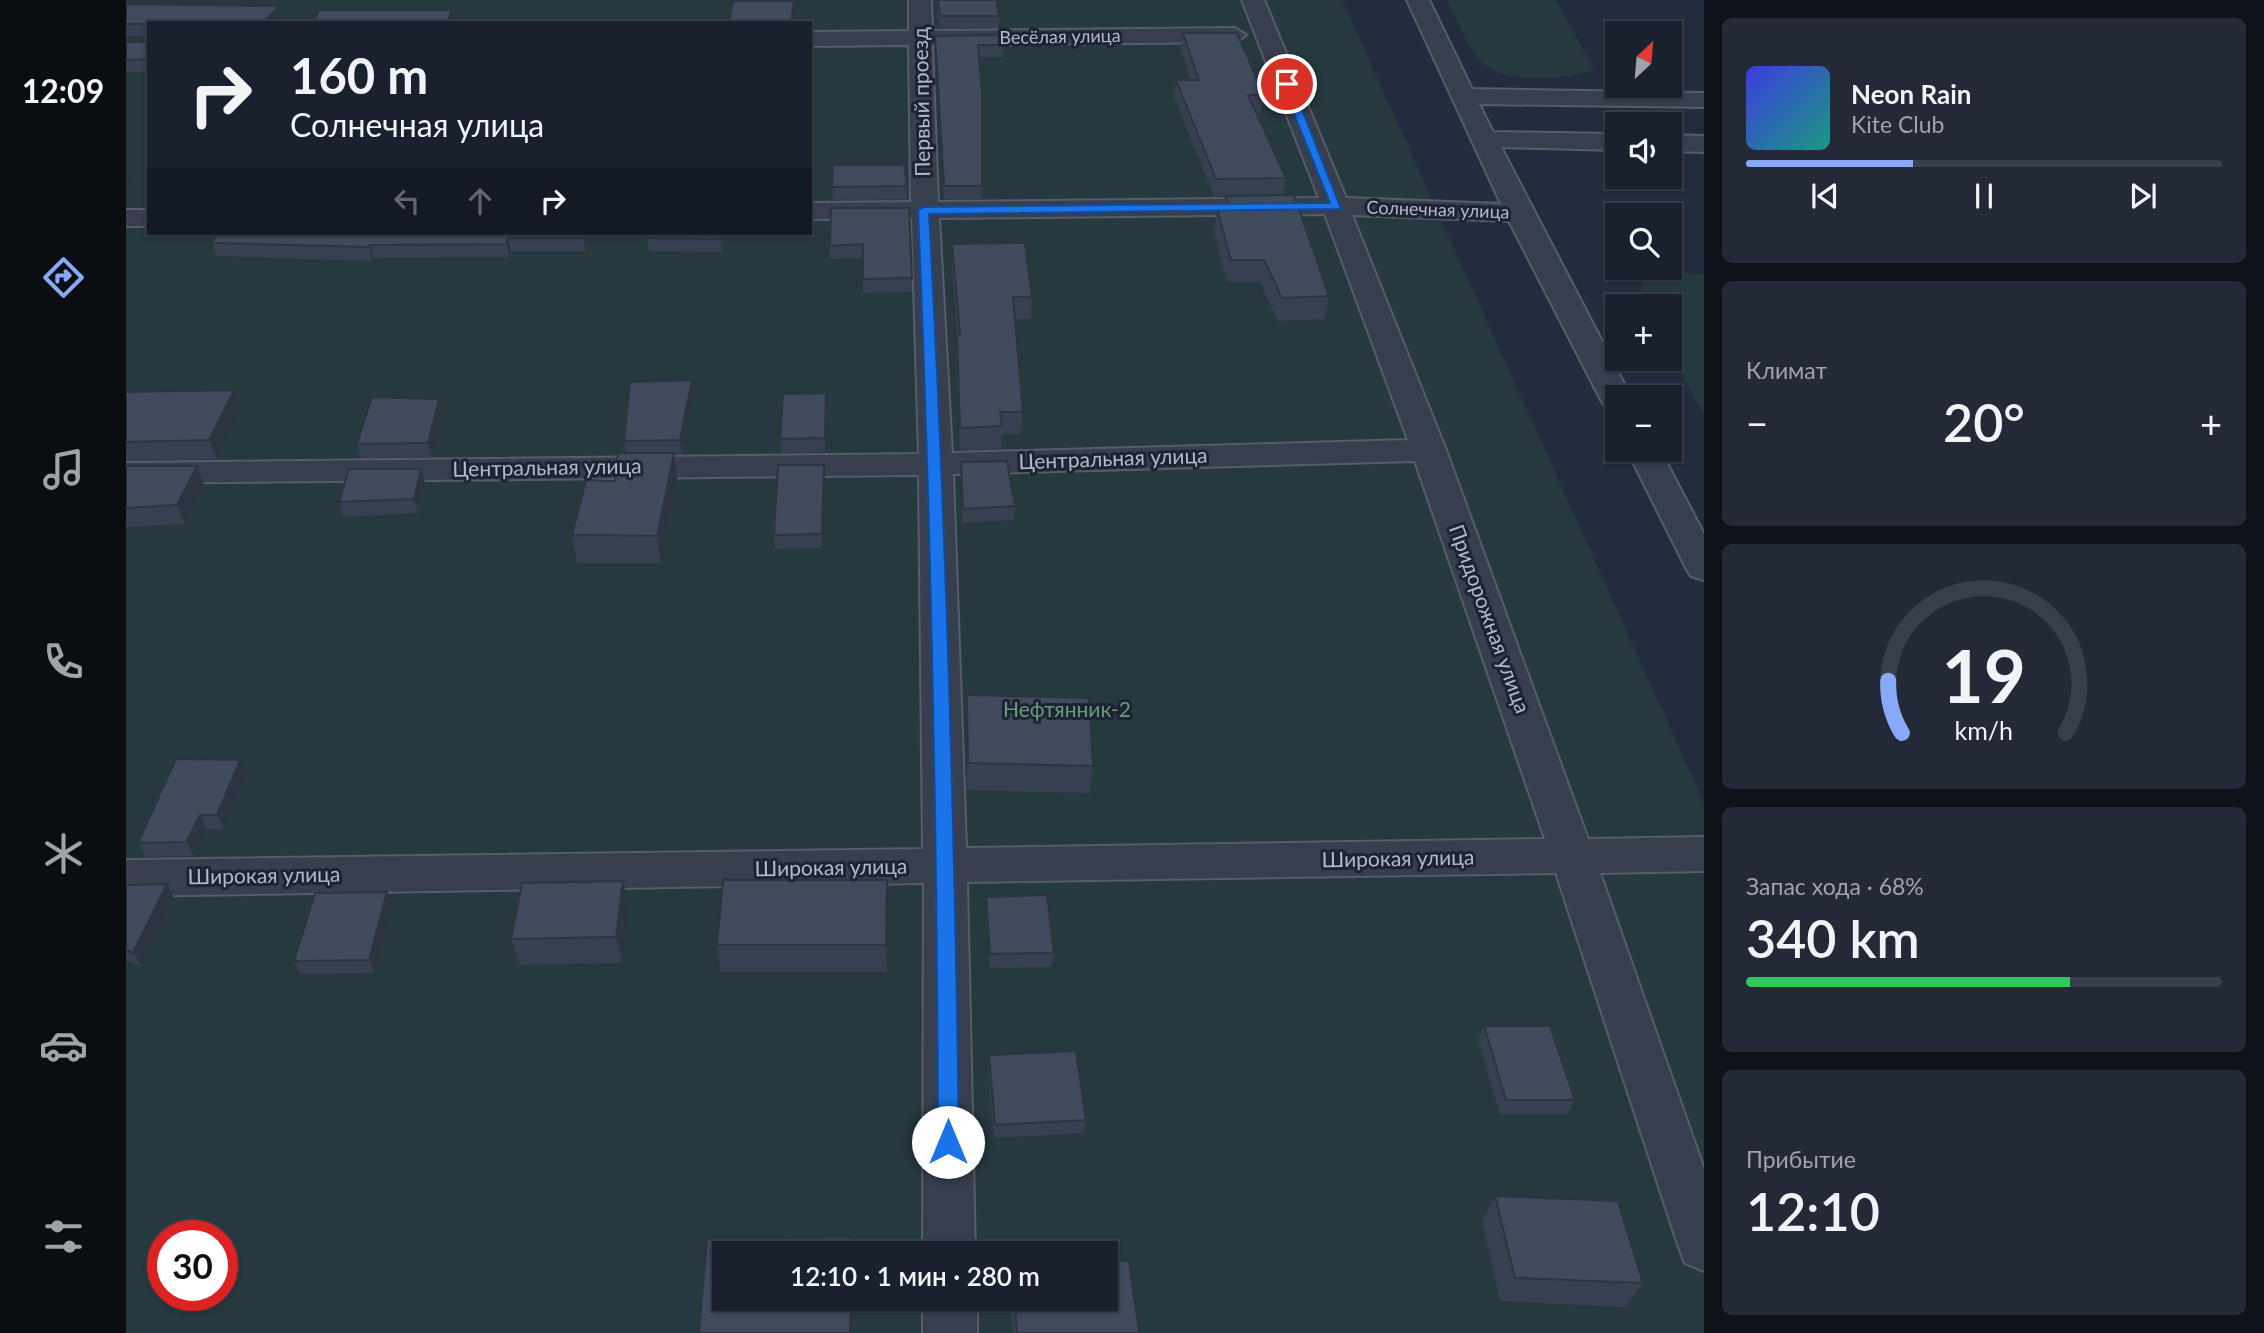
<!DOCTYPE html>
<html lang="ru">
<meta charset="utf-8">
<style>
:root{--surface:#1a212e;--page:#232936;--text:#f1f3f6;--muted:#9fa3aa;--line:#383e4a;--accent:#88a9f9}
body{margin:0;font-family:Lato,sans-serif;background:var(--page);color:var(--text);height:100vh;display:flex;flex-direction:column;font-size:26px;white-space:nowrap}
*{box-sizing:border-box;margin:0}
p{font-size:23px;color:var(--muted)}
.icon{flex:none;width:38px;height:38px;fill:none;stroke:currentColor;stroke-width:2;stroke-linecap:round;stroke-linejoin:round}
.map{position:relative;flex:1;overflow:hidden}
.panel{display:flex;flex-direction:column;gap:18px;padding:18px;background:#0e1219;width:560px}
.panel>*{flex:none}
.top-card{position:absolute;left:21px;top:21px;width:665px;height:214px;border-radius:0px;box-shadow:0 2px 5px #0004,0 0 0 2px var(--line);background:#1a212e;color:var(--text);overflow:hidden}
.needle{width:46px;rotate:26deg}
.controls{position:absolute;left:1479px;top:21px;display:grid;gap:14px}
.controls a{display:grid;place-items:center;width:77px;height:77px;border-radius:0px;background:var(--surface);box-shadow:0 2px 5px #0004,0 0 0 2px var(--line);font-size:35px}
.speed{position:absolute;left:21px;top:1220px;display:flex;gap:14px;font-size:35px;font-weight:700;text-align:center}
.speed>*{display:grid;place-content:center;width:91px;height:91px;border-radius:50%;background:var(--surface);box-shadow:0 2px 5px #0004,0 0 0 2px var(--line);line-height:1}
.speed .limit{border:10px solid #d22;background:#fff;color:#111}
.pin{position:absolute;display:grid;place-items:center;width:60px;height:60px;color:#fff;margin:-30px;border:4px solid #fff;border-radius:50%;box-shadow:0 2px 7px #0007}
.me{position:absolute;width:77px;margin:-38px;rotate:0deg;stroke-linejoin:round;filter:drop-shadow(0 0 5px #0008)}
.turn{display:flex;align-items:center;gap:24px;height:147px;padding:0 28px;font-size:32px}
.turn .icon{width:91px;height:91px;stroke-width:2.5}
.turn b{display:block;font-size:49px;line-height:60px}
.lanes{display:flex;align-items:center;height:66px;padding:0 28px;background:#0003;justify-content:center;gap:35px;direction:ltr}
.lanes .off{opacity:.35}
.big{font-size:52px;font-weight:600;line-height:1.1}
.panel .tile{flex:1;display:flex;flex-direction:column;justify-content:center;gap:10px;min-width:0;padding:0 24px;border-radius:10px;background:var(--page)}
.panel .dial{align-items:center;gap:0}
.dial svg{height:182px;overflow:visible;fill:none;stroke:var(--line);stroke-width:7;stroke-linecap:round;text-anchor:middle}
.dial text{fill:var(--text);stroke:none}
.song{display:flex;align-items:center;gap:21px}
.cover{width:84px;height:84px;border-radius:10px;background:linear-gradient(135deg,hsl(240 70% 55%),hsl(170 70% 35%))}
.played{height:7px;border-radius:4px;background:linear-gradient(90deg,var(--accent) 35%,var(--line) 35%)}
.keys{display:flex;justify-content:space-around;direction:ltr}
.heat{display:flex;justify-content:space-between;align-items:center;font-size:38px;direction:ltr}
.charge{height:10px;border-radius:5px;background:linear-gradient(90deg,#34c759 68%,var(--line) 0)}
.trip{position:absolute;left:586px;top:1241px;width:406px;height:70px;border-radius:0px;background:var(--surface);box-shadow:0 2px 5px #0004,0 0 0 2px var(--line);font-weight:600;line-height:70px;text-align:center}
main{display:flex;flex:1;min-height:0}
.menu{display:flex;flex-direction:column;width:126px;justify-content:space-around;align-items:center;background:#0a0d12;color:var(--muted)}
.menu .icon{width:49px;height:49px}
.menu .active{color:var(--accent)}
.menu b{font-size:32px;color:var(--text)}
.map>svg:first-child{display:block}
.green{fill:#25393f;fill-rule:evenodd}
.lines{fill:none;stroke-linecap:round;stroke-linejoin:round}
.minor-casing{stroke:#555c6c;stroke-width:4}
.minor{fill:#373e4e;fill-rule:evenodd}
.wall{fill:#364050}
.shaded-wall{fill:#2c3441}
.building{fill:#3f4a5d;stroke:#2c3441;stroke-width:2}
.route{fill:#1a73e8;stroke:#114b97;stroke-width:2}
.labels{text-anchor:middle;stroke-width:6;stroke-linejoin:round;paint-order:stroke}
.far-street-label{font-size:18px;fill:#b3b9c9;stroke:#1c2333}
.street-label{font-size:21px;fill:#b3b9c9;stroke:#1c2333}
.park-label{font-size:21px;fill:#6a9a7a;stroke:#1c2333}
</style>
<main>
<nav class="menu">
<b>12:09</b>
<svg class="icon active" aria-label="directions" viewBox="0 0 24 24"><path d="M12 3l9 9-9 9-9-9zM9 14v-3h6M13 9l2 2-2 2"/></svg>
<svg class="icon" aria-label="music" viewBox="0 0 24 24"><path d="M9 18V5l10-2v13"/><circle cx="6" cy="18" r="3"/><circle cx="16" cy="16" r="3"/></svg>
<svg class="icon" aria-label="phone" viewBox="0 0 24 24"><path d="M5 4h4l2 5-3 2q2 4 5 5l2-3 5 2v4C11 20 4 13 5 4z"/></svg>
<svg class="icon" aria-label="climate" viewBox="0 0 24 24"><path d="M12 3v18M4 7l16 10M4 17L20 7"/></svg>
<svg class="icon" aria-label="car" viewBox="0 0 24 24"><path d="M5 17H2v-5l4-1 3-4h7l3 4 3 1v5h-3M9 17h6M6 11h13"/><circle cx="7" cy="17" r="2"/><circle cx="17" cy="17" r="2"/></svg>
<svg class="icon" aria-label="filters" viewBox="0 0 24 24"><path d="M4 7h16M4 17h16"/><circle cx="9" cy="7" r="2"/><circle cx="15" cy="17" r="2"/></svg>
</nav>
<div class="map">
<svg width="1578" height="1333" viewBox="0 0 1578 1333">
<rect width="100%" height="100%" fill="#232c3e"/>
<g class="green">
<path d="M 0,0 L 1216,0 L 1578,803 L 1578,1333 L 0,1333 ZM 23,23 L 684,23 L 684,233 L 23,233 ZM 37,1236 L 96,1236 L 96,1295 L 37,1295 ZM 598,1253 L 980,1253 L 980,1298 L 598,1298 Z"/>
<path d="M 1321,0 L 1430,0 L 1468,69 C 1450,77 1434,77 1415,78 C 1349,80 1347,52 1321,0 Z"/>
<polygon points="1547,271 1578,275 1578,415 1544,353 1544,306 1517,306 1513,299 1518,279"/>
</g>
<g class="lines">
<defs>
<g id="minor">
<path d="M 783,0 L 805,0 L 806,31 L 1109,28 L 1120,35 L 1109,42 L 806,45 L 812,202 L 1193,198 L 1116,0 L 1138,0 L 1220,198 L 1375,204 L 1281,0 L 1303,0 L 1346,89 L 1578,93 L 1578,107 L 1353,104 L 1367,132 L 1491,134 L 1491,150 L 1375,147 L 1505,397 L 1491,397 L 1491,410 L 1480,407 L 1475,400 L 1383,221 L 1226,215 L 1320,450 L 1462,839 L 1578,837 L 1578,871 L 1474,873 L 1578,1169 L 1578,1271 L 1559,1263 L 1552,1245 L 1430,873 L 841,882 L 849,1253 L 797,1253 L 798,883 L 0,896 L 0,860 L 797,849 L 793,475 L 0,483 L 0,463 L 793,454 L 786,218 L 684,219 L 684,203 L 785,202 L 783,45 L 684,46 L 684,32 L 783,31 ZM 1199,214 L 1282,440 L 826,453 L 813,218 ZM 1289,461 L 1419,839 L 840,848 L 827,474 Z"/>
<polygon points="1544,135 1578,136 1578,152 1544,151"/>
<rect x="0" y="210" width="23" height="16"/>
<polygon points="1501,450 1534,450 1578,534 1578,580 1565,576 1560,568"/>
<rect x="797" y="1298" width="54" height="35"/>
</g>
</defs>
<use href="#minor" class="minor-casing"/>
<use href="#minor" class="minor"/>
</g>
<g class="wall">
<polygon points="812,0 873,16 872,28 814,28 811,11"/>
<polygon points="0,4 153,6 156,18 23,23 23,72 0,72 0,42 21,42 21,36 0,36"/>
<polygon points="1057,33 1138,95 1135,112 1130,112 1160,178 1157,195 1203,296 1199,319 1152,321 1134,282 1101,282 1088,232 1091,210 1097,210 1099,196 1088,196 1048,97 1050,80 1065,80 1055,50"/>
<polygon points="809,36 877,45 877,57 853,57 856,199 818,199"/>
<polygon points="781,186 781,199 707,200 706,187"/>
<polygon points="783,208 786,292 737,293 737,258 704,259 704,246"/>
<polygon points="465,233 460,251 385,251 383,257 248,258 246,261 91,256 86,243"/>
<polygon points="522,233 597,233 596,252 523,251 521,238"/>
<polygon points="826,244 906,297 905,319 889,319 897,412 895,434 876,434 875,449 834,450 830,357 831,335 826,266"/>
<polygon points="566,380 568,394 556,454 548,454 551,480 535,563 451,563 446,535 489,481 500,453 498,441"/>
<polygon points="108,390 115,409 91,459 0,461 0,392"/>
<polygon points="313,399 317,413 306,457 235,458 231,444"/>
<polygon points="701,407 699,452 655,453 654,439"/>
<polygon points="835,462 889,506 888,520 836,523"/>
<polygon points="0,466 78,485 59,524 0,527"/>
<polygon points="295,469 299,483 292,513 217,517 213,502"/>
<polygon points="699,479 696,548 649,549 648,535"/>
<polygon points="841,695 967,766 964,793 841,790"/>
<polygon points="121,774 98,829 81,829 68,856 20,857 12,843"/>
<polygon points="497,881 503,908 497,963 394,965 385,939"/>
<polygon points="41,884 48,898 16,967 0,960 0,885"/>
<polygon points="860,897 928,953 926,967 864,968 860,911"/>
<polygon points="267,906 249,973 174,974 168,961"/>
<polygon points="762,907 761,972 595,972 591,945"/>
<polygon points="1358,1026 1449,1100 1441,1114 1374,1114 1352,1040"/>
<polygon points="863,1055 960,1120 958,1133 868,1138 862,1068"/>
<polygon points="1369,1196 1517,1283 1499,1307 1374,1301 1356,1220"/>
<polygon points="884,1298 980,1298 1013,1333 887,1333"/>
</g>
<g class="shaded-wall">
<polygon points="668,1 667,23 665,23"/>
<polygon points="153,6 156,18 152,23 137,23"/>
<polygon points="326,10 328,23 321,23"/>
<polygon points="0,170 5,183 0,189"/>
<polygon points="459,233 465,233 460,251 457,238"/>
<polygon points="595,233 597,233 596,252 595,239"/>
<polygon points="382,238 385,251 383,257 380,244"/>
<polygon points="244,245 248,258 246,261 243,247"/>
<polygon points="566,380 568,394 556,454 554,440"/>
<polygon points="108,390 115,409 91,459 83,440"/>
<polygon points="700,393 701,407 699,452 699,438"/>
<polygon points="313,399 317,413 306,457 302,443"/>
<polygon points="548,453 551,480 535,563 531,536"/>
<polygon points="698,465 699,479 696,548 696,534"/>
<polygon points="71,466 78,485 59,524 51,505"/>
<polygon points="295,469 299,483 292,513 288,499"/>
<polygon points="114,760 121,774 98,829 91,815"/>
<polygon points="74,815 81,829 68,856 60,842"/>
<polygon points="761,880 762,907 761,972 760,945"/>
<polygon points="497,881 503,908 497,963 490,937"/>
<polygon points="41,884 48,898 16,967 7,953"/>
<polygon points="261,892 267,906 249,973 243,960"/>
<polygon points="725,1298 727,1298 726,1333 724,1333"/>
</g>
<g class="building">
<polygon points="812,0 870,0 873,16 814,16"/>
<polygon points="607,1 668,1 665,23 603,23"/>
<polygon points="0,4 153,6 137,23 23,23 23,59 0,60 0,42 21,42 21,24 0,24"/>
<polygon points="193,10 326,10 321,23 187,23"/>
<polygon points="1057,33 1111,33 1138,95 1122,95 1160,178 1090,179 1050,80 1073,80"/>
<polygon points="876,35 877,45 852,45 856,94 856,186 818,186 809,36"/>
<polygon points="707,165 778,165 781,186 706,187"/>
<polygon points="1168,195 1203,296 1156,298 1138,260 1105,260 1091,210 1105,210 1099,196"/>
<polygon points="705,208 783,208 786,278 737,279 737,244 704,246"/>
<polygon points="91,233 459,233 457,238 382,238 380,244 244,245 243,247 86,243"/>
<polygon points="522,233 595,233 595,239 521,238"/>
<polygon points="899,243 906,297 887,297 897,412 874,412 876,426 834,428 831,335 834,335 826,244"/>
<polygon points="566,380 554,440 498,441 504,382"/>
<polygon points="108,390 83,440 0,442 0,392"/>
<polygon points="700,393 699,438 654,439 657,394"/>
<polygon points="246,397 313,399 302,443 231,444"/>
<polygon points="492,453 548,453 531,536 446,535 460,480 489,481"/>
<polygon points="881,461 889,506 837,509 835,462"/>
<polygon points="652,465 698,465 696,534 648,535"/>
<polygon points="0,466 71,466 51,505 0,508"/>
<polygon points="223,469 295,469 288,499 213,502"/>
<polygon points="841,695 963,698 967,766 842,763"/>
<polygon points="50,759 114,760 91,815 74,815 60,842 12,843"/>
<polygon points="597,880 761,880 760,945 591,945"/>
<polygon points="497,881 490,937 385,939 396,883"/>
<polygon points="41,884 7,953 0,950 0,885"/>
<polygon points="261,892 243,960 168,961 189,893"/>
<polygon points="921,895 928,953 864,954 860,897"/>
<polygon points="1358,1026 1424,1026 1449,1100 1380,1100"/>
<polygon points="950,1051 960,1120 869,1125 863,1055"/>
<polygon points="1369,1196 1492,1201 1517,1283 1389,1278"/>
<polygon points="727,1237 726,1253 598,1253 598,1298 725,1298 724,1333 573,1333 581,1239"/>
<polygon points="980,1261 1003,1261 1013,1333 891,1333 888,1298 980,1298"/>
</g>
<path class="route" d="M 1161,81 L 1166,84 L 1215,209 L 803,214 C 820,523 829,832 833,1142 L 829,1149 L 822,1152 L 815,1149 L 812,1142 C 811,831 805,521 792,210 L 798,207 L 1204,203 L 1156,84 Z"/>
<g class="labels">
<g class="far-street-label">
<text transform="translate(934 37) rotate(-1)" y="6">Весёлая улица</text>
<text transform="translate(1312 210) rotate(2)" y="6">Солнечная улица</text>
</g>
<g class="street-label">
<text transform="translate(796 102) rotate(-91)" y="7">Первый проезд</text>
<text transform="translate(987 459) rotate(-2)" y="7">Центральная улица</text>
<text transform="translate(421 468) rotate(-1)" y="7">Центральная улица</text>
<text transform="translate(1363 619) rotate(70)" y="7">Придорожная улица</text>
<text transform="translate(1272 859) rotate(-1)" y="7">Широкая улица</text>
<text transform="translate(705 868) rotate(-1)" y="7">Широкая улица</text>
<text transform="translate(138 876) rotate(-1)" y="7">Широкая улица</text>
</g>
<g class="park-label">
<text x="941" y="717">Нефтянник-2</text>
</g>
</g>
</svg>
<div class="controls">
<a><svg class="needle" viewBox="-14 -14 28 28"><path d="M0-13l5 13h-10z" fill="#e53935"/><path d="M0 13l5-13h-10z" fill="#9fa3aa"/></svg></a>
<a><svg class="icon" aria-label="sound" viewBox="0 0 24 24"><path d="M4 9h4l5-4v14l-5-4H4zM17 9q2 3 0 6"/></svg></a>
<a><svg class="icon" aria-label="search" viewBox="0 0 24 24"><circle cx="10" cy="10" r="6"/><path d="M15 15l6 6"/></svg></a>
<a>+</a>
<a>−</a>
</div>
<div class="speed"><div class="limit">30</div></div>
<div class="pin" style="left:1161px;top:84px;background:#d93025"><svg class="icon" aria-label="arrive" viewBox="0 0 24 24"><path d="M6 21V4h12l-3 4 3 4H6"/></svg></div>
<svg class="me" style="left:822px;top:1142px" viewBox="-20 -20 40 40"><circle r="19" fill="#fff"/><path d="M0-13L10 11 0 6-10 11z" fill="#1a73e8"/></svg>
<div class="trip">12:10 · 1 мин · 280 m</div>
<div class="top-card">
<div class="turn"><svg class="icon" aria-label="right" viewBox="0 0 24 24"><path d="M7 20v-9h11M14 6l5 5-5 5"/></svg><div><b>160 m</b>Солнечная улица</div></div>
<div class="lanes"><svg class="icon off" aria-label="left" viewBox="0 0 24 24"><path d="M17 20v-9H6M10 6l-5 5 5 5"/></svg><svg class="icon off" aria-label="ahead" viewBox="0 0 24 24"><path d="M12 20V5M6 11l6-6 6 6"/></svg><svg class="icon" aria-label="right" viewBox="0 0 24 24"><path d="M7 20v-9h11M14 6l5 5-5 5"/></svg></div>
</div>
</div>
<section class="panel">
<div class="tile">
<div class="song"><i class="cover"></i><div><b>Neon Rain</b><p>Kite Club</p></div></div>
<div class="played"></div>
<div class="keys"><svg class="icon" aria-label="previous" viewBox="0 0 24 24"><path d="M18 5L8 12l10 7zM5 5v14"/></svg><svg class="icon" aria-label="pause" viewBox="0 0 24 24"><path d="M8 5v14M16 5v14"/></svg><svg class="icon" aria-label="next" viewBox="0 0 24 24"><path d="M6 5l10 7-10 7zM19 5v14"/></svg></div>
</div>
<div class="tile"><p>Климат</p>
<div class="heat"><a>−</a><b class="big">20°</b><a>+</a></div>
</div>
<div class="tile dial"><svg viewBox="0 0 100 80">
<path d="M14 69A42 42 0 1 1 86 69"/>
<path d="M14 69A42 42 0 0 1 8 46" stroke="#88a9f9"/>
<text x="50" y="56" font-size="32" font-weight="700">19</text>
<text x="50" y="72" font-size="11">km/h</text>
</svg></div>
<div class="tile"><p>Запас хода · 68%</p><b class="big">340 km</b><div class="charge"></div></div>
<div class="tile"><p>Прибытие</p><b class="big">12:10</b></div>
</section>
</main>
